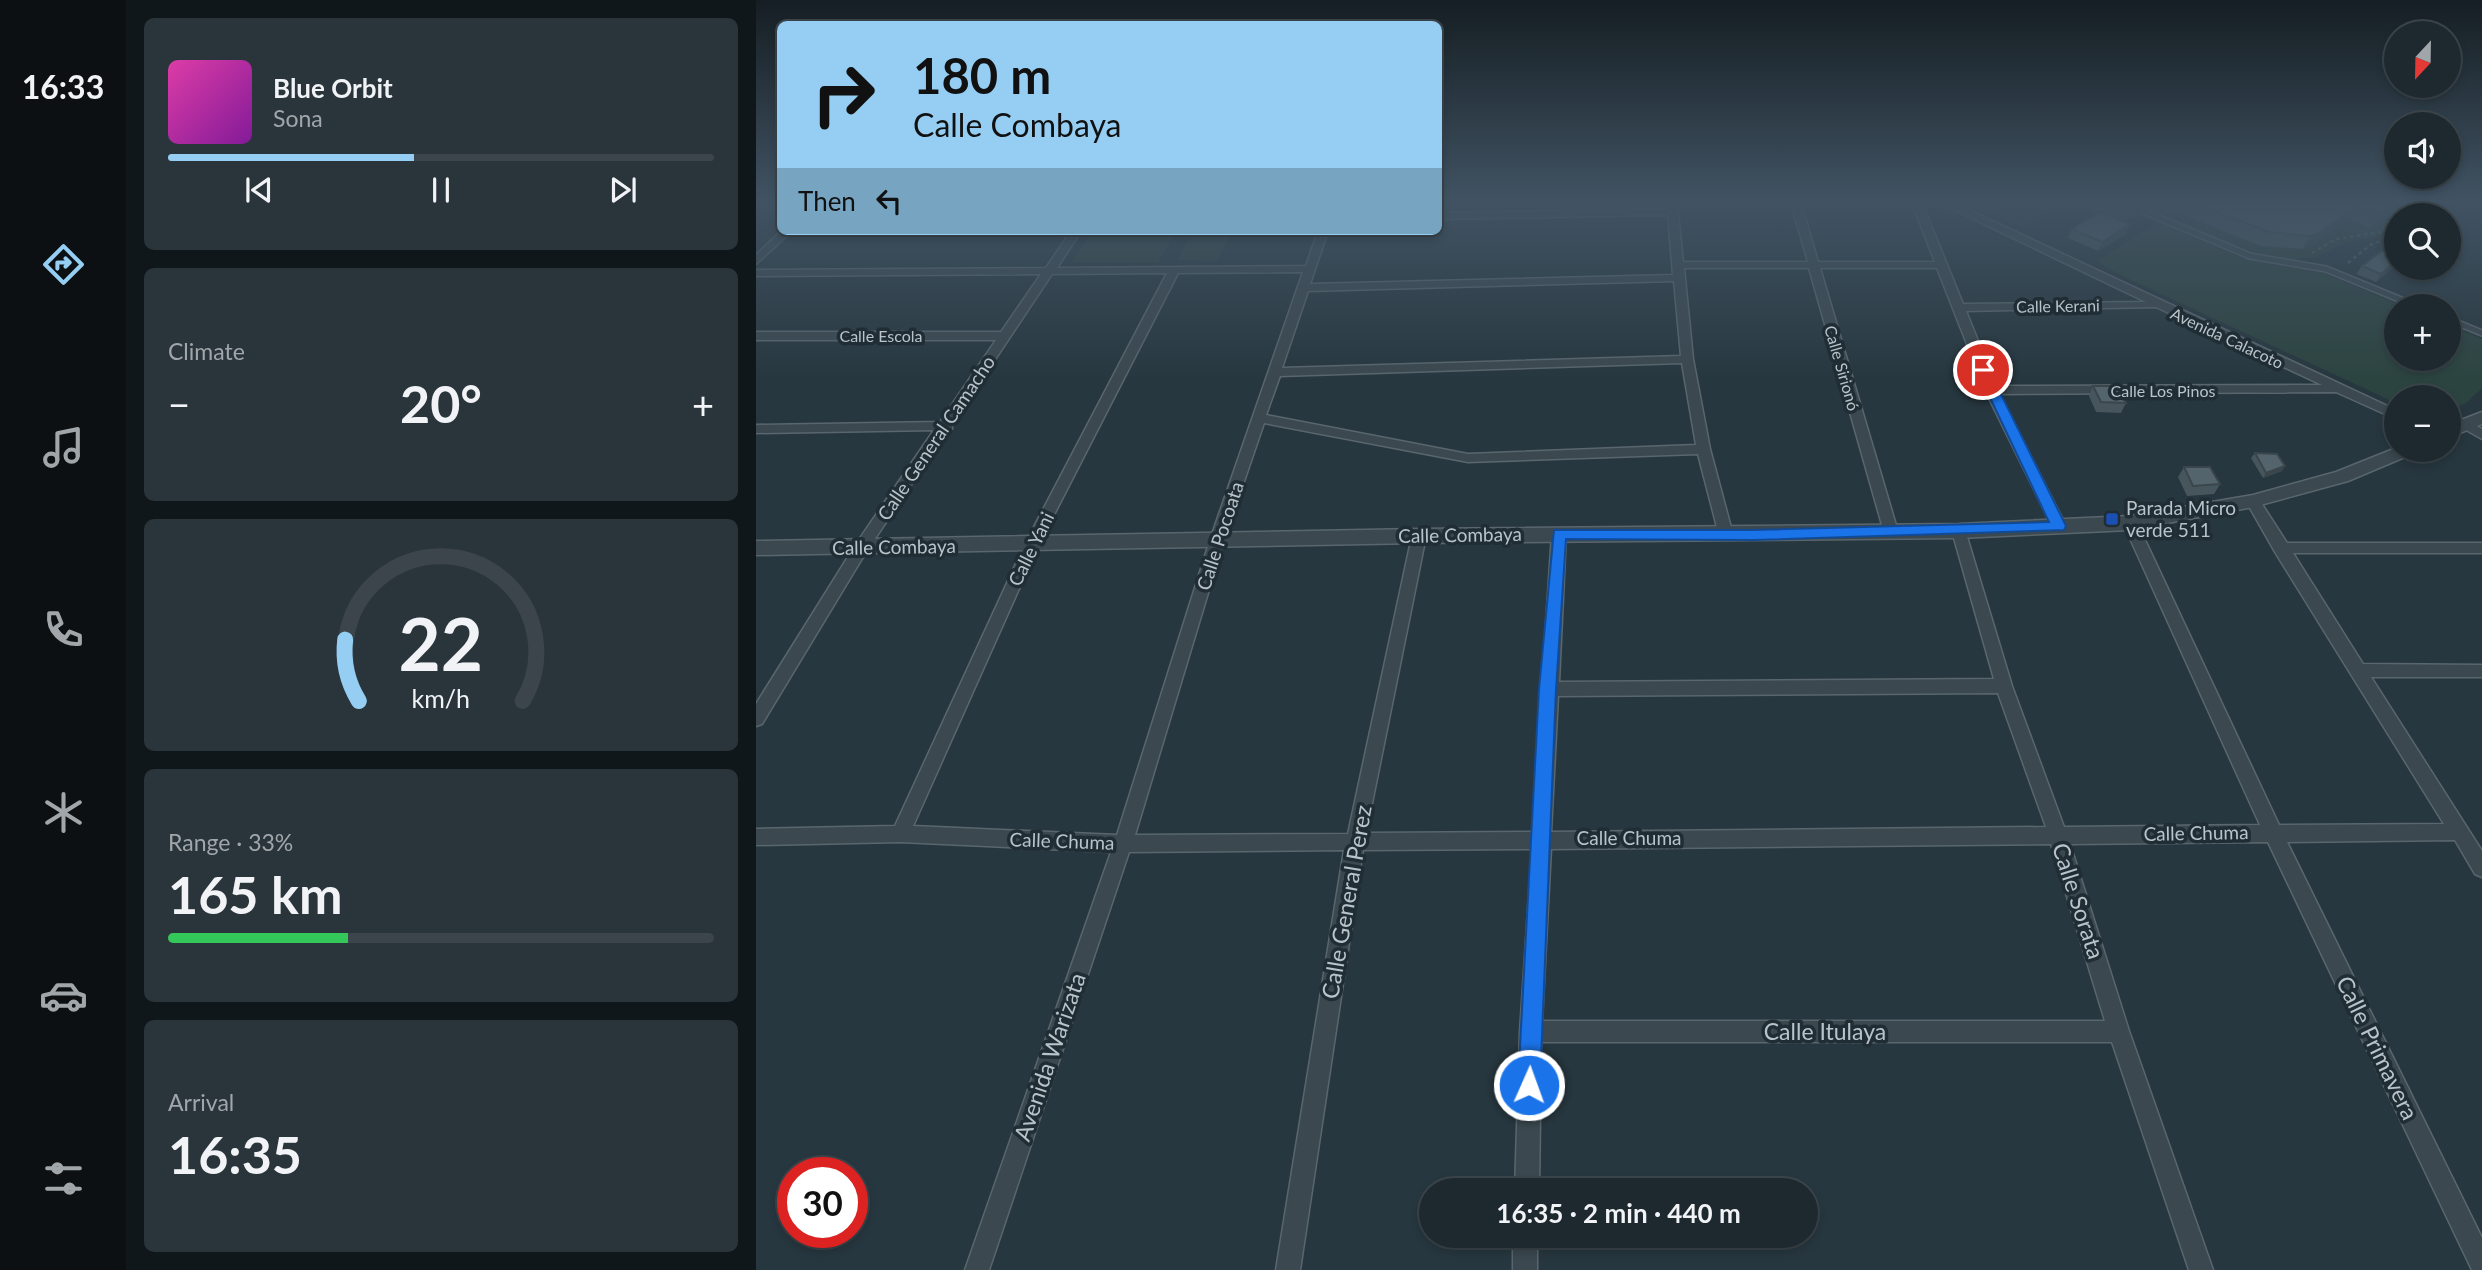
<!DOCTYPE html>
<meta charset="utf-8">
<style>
:root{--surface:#1d292f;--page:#2a353b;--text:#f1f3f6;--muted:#a0a6aa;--line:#3b454b;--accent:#95cef2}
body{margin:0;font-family:Lato,sans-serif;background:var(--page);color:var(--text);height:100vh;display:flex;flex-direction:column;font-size:26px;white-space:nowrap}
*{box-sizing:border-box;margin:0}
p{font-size:23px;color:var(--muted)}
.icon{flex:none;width:38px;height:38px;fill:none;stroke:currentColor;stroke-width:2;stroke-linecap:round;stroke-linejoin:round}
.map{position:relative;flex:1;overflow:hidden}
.drawer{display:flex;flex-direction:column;gap:18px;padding:18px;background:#10171a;width:630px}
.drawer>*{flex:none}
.banner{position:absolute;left:21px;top:21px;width:665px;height:214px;border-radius:10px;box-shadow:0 4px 10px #0003,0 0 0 2px var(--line);background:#95cef2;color:#111;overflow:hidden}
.needle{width:46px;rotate:202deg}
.buttons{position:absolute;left:1628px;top:21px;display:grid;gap:14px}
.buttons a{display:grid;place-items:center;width:77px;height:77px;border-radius:50%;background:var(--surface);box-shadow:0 4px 10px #0003,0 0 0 2px var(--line);font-size:35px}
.speed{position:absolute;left:21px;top:1157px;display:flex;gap:14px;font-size:35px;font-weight:700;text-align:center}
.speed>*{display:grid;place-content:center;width:91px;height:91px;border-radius:50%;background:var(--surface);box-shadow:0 4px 10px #0003,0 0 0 2px var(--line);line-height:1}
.speed .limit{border:10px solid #d22;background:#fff;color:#111}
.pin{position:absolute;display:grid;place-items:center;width:60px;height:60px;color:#fff;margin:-30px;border:4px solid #fff;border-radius:50%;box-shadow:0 2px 7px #0007}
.me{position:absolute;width:77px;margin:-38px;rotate:2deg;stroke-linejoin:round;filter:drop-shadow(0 0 5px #0008)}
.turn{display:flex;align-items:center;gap:24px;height:147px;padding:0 21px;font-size:32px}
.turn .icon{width:91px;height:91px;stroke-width:2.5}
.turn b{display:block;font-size:49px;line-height:60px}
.then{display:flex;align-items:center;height:66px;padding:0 21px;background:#0003;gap:14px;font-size:26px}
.big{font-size:52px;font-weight:700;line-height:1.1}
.drawer .card{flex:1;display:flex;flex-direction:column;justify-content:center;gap:10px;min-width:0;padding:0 24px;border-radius:10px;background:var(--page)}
.drawer .dial{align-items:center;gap:0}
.dial svg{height:182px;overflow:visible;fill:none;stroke:var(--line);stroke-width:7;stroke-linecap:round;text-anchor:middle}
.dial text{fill:var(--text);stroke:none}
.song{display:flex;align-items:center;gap:21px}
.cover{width:84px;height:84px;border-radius:10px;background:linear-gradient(135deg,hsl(320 70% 55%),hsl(290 70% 35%))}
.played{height:7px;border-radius:4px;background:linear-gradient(90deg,var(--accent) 45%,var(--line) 45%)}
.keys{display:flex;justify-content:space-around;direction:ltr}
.heat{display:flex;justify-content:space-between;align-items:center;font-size:38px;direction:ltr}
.charge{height:10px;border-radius:5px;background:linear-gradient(90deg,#34c759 33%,var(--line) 0)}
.trip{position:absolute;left:663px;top:1178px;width:399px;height:70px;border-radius:35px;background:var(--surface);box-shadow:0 4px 10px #0003,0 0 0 2px var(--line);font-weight:700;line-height:70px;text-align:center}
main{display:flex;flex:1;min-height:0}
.dock{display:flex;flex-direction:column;width:126px;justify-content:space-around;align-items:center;background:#0c1013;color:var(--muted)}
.dock .icon{width:49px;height:49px}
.dock .active{color:var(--accent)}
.dock b{font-size:32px;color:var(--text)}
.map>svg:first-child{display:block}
.green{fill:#2c4440}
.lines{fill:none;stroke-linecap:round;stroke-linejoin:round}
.service-casing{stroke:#59666d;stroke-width:8}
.minor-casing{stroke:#59666d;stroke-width:3}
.tertiary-casing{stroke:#59666d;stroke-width:3}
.path{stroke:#4b615e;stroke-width:2.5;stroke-dasharray:3.5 3.5;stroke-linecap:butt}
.service{stroke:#3b484f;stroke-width:5}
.minor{fill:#3b484f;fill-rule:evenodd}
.tertiary{fill:#3b484f;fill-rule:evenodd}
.wall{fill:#47565d}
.shaded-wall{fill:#3a464c}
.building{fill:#53646c;stroke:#3a464c;stroke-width:2}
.route{fill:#1a73e8;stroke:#114b97;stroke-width:2}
.transit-dot{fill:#1a4fb4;stroke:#202d35;stroke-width:2.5}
.labels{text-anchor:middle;stroke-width:7;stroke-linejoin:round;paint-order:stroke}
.far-street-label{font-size:16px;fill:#b8c3ca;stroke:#202d35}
.street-label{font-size:19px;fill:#b8c3ca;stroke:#202d35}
.poi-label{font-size:19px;fill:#b8c3ca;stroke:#202d35;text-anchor:start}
.near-street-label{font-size:23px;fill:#b8c3ca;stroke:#202d35}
</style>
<main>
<nav class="dock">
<b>16:33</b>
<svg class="icon active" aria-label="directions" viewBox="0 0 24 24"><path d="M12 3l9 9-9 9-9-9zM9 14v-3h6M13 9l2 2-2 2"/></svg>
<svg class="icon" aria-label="music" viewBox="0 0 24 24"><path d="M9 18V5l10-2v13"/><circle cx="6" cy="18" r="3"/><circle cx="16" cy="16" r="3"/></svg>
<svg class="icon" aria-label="phone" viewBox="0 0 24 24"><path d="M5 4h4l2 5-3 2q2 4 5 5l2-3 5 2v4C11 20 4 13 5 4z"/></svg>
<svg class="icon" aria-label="climate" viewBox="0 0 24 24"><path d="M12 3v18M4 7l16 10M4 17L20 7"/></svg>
<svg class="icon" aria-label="car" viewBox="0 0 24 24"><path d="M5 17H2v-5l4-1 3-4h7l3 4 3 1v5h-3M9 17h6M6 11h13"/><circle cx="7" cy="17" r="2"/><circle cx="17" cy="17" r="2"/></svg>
<svg class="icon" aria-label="filters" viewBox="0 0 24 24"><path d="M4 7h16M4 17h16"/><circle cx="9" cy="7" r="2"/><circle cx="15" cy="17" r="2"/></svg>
</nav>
<section class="drawer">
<div class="card">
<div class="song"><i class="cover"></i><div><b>Blue Orbit</b><p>Sona</p></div></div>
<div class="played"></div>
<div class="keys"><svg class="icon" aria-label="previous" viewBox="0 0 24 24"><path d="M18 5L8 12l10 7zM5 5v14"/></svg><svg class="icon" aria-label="pause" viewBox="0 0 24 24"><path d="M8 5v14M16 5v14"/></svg><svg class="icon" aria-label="next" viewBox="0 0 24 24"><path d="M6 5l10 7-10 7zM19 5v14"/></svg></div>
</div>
<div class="card"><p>Climate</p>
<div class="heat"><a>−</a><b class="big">20°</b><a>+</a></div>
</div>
<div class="card dial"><svg viewBox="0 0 100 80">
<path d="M14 69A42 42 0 1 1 86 69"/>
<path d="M14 69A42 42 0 0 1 8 42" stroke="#95cef2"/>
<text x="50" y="56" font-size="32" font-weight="700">22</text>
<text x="50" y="72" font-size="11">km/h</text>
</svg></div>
<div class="card"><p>Range · 33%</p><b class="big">165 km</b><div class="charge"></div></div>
<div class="card"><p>Arrival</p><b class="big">16:35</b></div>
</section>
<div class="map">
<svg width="1726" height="1270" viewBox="0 0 1726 1270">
<rect width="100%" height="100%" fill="#27373f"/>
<g class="green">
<polygon points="1213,203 1305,203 1266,227"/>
<polygon points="1346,203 1359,203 1488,259 1567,273 1646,306 1640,306 1640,359 1692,359 1692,325 1726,339 1726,388 1710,403 1692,411 1692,397 1640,397 1640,403 1362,274 1341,261 1400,224 1392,219 1373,218"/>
<path d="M 1382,203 L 1664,203 L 1651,215 L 1640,215 L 1640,225 C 1622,241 1612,236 1591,243 C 1577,247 1566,257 1551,258 C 1498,263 1431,224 1382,203 Z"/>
<polygon points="337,231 420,231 402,263 315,262"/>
<polygon points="438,231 476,231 461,261 421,260"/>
</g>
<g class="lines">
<defs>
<g id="service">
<polyline points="1368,203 1494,256 1570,269 1660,306"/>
<polyline points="1692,319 1726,333"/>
</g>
<g id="minor">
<path d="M 911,203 L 921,203 L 927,262 L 1052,262 L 1035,203 L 1045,203 L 1062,262 L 1179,262 L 1156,203 L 1166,203 L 1207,304 L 1390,302 L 1184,203 L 1198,203 L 1640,410 L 1640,419 L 1580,392 L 1243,394 L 1310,526 L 1303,531 L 1296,526 L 1229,390 L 1181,268 L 1064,268 L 1142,532 L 1135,537 L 1128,532 L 1053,268 L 928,268 L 937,359 L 954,449 L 977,535 L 975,539 L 965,539 L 963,535 L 942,454 L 712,462 L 508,423 L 468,540 L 379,835 L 592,834 L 656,536 L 663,531 L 670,536 L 610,833 L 777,832 L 786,693 L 784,689 L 786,684 L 796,534 L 803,529 L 810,534 L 803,682 L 1238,679 L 1196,531 L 1203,526 L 1208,527 L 1256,686 L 1308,827 L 1504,825 L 1367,523 L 1374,518 L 1381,523 L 1523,825 L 1688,824 L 1519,552 L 1490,501 L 1497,496 L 1502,498 L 1531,543 L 1726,543 L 1726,553 L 1537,553 L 1607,664 L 1726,665 L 1726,677 L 1615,677 L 1726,851 L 1726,877 L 1719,874 L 1699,840 L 1531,842 L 1726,1238 L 1726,1270 L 1716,1270 L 1512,842 L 1314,844 L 1373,1031 L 1457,1270 L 1433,1270 L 1356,1042 L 785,1042 L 783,1190 L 759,1190 L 764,1032 L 776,849 L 607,850 L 544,1270 L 520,1270 L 588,850 L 373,852 L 233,1270 L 209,1270 L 355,852 L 144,842 L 0,845 L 0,829 L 139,826 L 269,544 L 411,273 L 296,274 L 196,424 L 196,429 L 192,430 L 110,552 L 6,724 L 0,726 L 0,704 L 100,544 L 178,430 L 0,433 L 0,425 L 184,422 L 240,340 L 0,340 L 0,332 L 245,332 L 285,274 L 0,276 L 0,270 L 290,268 L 315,231 L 325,231 L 301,268 L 550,266 L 562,231 L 572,231 L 554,284 L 917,275 L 912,215 L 682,219 L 682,213 L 912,209 ZM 547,272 L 454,540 L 361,835 L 157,826 L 283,544 L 422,273 ZM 918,281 L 925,356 L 526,368 L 552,291 ZM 1400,307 L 1566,385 L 1240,386 L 1210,311 ZM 926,363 L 940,445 L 712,454 L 510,415 L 524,376 ZM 1242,693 L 1290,827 L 795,832 L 802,696 ZM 1295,844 L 1349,1021 L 786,1021 L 795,849 Z"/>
<polygon points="25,231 36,231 0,264 0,255"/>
<polygon points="1710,420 1726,429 1726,439 1705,427 1704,424"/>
<rect x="757" y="1236" width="24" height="34"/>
</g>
<g id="tertiary">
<polygon points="1726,412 1726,424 1692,438 1692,425"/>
<polygon points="1640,448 1659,450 1656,454 1592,481 1497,507 1374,530 1203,538 663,543 0,555 0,541 663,529 1203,524 1374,516 1497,495 1580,472"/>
</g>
</defs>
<use href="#service" class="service-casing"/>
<use href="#minor" class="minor-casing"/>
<use href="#tertiary" class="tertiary-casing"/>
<g class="path">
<polyline points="1644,215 1658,203"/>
<polyline points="1663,215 1678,203"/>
<polyline points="1556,253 1580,239 1624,232 1640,219"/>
<polyline points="1592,263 1614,245 1640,235"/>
</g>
<use href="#service" class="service"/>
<use href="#minor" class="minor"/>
<use href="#tertiary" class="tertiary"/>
</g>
<g class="wall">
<polygon points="1322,203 1649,203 1615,228 1592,219 1557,245 1546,249 1505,246 1407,207 1398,210 1387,205 1383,215 1365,221 1370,234 1342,251 1312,238 1316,229 1341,214"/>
<polygon points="1640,255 1640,265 1620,282 1600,274 1606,266"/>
<polygon points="1337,386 1370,403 1365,413 1340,412 1333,396"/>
<polygon points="1499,453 1526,471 1507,478 1495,458"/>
<polygon points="1428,467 1464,484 1458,494 1431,496 1422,477"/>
</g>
<g class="shaded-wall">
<polygon points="1384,203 1388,203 1383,215 1357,224 1363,210"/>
<polygon points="1401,203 1409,203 1407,207 1398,210"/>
<polygon points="1639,203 1649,203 1615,228 1623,215"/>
<polygon points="1600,206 1592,219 1557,245 1546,249 1554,236"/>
<polygon points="1374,224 1370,234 1342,251 1346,242"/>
<polygon points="1640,261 1640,265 1620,282 1625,274"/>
<polygon points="1529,466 1526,471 1507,478 1510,473"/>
</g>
<g class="building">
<polygon points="1350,203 1384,203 1363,210"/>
<polygon points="1438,203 1639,203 1623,215 1600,206 1565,232 1554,236 1513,232"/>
<polygon points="1344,212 1374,224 1346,242 1316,229"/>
<polygon points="1627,250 1640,255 1640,261 1625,274 1606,266"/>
<polygon points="1337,386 1362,386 1370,403 1345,402"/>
<polygon points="1499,453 1521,454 1529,466 1510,473"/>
<polygon points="1428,467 1454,467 1464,484 1437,486"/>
</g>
<linearGradient id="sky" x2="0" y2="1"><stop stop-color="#151e23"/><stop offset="0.53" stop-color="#415363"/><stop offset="1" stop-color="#415363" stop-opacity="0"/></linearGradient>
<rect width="1726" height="381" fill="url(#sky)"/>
<polygon class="route" points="1227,366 1233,370 1310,526 1308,530 997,540 810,539 800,689 784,1085 781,1093 773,1096 765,1093 762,1085 783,689 798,530 997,530 1293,522 1221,370"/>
<rect class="transit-dot" x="1349" y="512" width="14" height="14" rx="3.5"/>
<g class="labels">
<g class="far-street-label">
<text transform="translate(1302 306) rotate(-1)" y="6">Calle Kerani</text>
<text x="125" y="342">Calle Escola</text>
<text transform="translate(1471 338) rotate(25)" y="6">Avenida Calacoto</text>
<text transform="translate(1086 368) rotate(74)" y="6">Calle Sirionó</text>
<text x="1407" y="397">Calle Los Pinos</text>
</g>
<g class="street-label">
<text transform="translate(180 438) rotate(-56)" y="7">Calle General Camacho</text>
<text transform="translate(704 535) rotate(-1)" y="7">Calle Combaya</text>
<text transform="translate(464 536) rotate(-72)" y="7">Calle Pocoata</text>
<text transform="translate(138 547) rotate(-1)" y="7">Calle Combaya</text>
<text transform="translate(275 549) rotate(-64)" y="7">Calle Yani</text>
<text transform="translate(1440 833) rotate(-1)" y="7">Calle Chuma</text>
<text x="873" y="845">Calle Chuma</text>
<text transform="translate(306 841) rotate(2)" y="7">Calle Chuma</text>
</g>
<g class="poi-label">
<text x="1370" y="515">Parada Micro<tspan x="1370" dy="22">verde 511</tspan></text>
</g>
<g class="near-street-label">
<text transform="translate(1322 901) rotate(72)" y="8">Calle Sorata</text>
<text transform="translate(591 902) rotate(-80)" y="8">Calle General Perez</text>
<text x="1069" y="1040">Calle Itulaya</text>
<text transform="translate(1621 1048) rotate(64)" y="8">Calle Primavera</text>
<text transform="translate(294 1057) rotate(-71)" y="8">Avenida Warizata</text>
</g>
</g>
</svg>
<div class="buttons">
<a><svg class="needle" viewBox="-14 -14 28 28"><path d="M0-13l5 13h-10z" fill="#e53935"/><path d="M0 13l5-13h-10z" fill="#a0a6aa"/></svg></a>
<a><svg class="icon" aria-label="sound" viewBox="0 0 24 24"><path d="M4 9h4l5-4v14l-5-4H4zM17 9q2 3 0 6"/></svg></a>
<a><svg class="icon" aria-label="search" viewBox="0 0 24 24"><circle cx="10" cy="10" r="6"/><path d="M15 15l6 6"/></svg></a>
<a>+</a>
<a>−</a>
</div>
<div class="speed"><div class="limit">30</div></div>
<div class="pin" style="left:1227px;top:370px;background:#d93025"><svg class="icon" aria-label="arrive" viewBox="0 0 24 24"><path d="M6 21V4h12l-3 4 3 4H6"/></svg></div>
<svg class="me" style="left:773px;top:1085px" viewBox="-20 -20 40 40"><circle r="17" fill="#1a73e8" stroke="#fff" stroke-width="3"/><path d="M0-11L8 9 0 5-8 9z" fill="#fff"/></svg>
<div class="trip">16:35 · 2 min · 440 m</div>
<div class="banner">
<div class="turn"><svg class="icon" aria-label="right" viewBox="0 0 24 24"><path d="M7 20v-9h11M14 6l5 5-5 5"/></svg><div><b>180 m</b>Calle Combaya</div></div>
<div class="then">Then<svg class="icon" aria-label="left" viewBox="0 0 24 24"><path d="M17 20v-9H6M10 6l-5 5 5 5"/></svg></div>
</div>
</div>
</main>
